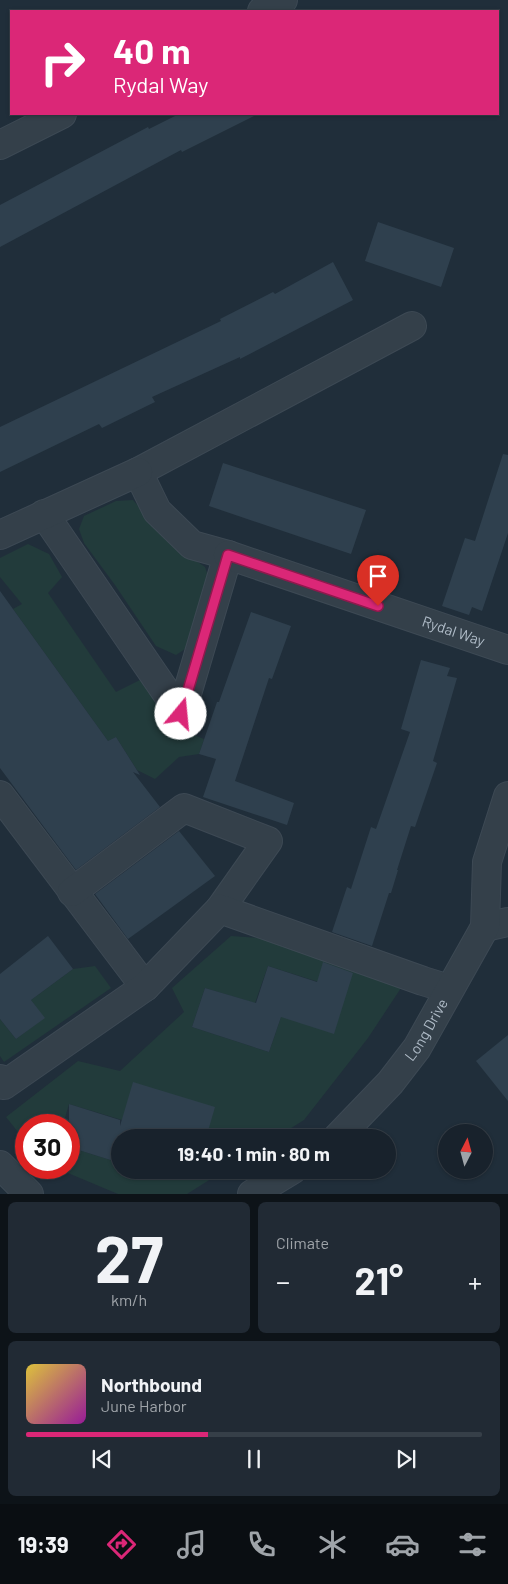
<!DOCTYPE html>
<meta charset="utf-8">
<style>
:root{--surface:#18222c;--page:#212a34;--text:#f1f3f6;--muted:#9fa4a9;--line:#363f48;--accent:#db2777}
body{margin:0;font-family:Barlow,sans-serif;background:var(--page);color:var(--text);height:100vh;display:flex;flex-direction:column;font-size:19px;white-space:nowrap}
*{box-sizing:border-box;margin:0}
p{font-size:16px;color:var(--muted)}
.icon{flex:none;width:28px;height:28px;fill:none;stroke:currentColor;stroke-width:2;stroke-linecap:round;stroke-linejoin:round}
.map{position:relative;height:1194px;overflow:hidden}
.side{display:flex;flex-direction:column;gap:8px;padding:8px;background:#0d1318;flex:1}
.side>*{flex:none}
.guide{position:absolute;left:10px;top:10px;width:489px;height:105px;border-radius:0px;box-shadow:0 1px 4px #0004,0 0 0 1px var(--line);background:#db2777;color:#fff;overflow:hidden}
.needle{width:32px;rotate:6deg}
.fabs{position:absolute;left:438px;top:1124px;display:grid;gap:10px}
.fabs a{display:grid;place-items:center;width:55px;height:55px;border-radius:50%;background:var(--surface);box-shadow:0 1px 4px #0004,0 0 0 1px var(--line);font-size:25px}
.speed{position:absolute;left:15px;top:1114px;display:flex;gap:10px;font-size:25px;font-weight:700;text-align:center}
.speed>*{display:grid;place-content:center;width:65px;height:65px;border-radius:50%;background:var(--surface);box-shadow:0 1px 4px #0004,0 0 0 1px var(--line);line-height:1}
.speed .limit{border:8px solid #d22;background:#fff;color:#111}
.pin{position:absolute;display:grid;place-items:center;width:42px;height:42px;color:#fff;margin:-51px -21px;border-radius:50% 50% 50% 0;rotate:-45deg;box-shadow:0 0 5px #0007}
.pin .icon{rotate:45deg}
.me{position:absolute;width:55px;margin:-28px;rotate:17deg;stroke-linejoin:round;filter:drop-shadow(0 0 4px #0008)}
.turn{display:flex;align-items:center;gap:18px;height:105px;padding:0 20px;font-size:22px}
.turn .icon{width:65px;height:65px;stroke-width:2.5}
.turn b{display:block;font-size:35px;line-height:42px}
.big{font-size:38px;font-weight:700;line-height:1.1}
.side .card{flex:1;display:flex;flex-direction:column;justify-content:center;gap:8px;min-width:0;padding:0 18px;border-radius:8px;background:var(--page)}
.side .dial{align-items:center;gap:0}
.dial b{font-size:65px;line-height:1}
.song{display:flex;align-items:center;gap:15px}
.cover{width:60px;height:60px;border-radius:8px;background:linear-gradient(135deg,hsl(50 70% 55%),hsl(300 70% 35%))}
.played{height:5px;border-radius:2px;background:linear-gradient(90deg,var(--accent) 40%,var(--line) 40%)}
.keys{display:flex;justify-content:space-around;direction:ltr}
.heat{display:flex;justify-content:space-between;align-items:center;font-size:28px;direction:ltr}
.side .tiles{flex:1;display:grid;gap:8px;grid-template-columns:1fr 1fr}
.card:last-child{grid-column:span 2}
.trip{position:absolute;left:111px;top:1129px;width:285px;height:50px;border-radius:25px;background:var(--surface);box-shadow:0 1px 4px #0004,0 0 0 1px var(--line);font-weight:700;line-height:50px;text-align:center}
.tab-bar{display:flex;height:80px;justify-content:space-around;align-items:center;background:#0a0e12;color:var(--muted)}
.tab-bar .icon{width:35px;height:35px}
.tab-bar .current{color:var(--accent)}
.tab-bar b{font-size:22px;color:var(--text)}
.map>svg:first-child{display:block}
.green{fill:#223b3b;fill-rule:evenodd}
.building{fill:#2f404e}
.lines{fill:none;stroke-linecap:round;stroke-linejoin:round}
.minor-casing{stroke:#3d4954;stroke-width:30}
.minor{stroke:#34404a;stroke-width:28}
.route-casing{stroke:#8e194d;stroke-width:12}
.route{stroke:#db2777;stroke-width:9}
.labels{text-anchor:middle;stroke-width:5;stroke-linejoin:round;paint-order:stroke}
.street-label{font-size:15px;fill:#afbbc7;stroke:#19252f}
</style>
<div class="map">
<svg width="508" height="1194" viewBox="0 0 508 1194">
<rect width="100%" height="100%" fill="#202e3a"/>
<g class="green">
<polygon points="133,500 170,543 205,567 210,582 188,647 176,655 156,646 115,585 84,543 79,529 84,516 116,501"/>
<polygon points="28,544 49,554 62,577 48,593 116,692 142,679 174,727 204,739 199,754 179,757 155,779 137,770 116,737 108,741 13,609 22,604 0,577 0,558"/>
<path d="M 231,936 L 261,938 L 401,988 L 368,1038 L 304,1120 L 277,1137 L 206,1137 L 122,1120 L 69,1104 L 63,1125 L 26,1125 L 26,1142 L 6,1117 L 78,1061 L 120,1071 L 184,1012 L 172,988 ZM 268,966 L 347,991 L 281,1017 L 269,1052 L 192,1027 L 205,988 L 255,1003 Z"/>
<polygon points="95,966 111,988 4,1062 0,1056 0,1019 16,1039 44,1018 31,1000 73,969"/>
<polygon points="69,1147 120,1163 120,1170 225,1170 187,1194 118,1194 56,1168 69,1168"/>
</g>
<g class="building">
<polygon points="179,114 258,114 182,152 181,150 0,247 0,205 148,127 149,129"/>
<polygon points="378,222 454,248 441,287 365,261"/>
<polygon points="333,262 353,300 240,359 240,357 152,397 155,402 102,428 99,424 0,472 0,427 221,321 220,319 273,292 275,294"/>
<polygon points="503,454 508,455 508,533 482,611 472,607 469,615 442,606 465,538 475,541"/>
<polygon points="223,463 366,510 351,554 209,506"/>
<polygon points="0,591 108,741 116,737 140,775 133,772 160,807 76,870 0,768"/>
<polygon points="251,612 291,626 272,679 269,678 235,781 294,803 287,825 203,797 216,759 199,754 217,702 219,702"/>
<polygon points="421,660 450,668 447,676 457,678 433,761 437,763 415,827 411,826 397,870 398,870 391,893 389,893 372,946 332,932 347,887 351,889 371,827 376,829 410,732 401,729"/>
<polygon points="179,831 215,876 128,939 95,894"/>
<polygon points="48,936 73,969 31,1000 45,1018 16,1039 0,1019 0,974"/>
<polygon points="323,962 353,973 334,1034 281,1017 269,1052 192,1027 205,988 256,1003 268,966 317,982"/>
<polygon points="508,1035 508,1101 476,1061"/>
<polygon points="133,1082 215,1107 206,1138 120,1138 120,1163 69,1147 69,1104 120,1120 120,1126"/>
</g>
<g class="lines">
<defs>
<g id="minor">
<polyline points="262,11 283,0"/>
<polyline points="0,145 62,114"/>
<polyline points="44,514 181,714 228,555 192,545 157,511 138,472 412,326"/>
<polyline points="0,535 138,472"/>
<path id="s1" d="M 228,555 L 508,650"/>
<polyline points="0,795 145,987"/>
<polyline points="72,892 184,808 268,841 220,909"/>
<polyline points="485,927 508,922"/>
<polyline points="0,1079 4,1085 145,987 220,909 423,981 449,989"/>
<path id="s2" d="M 337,1138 L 390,1083 L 417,1048 L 485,927 L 487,862 L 508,796"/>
<polyline points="0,1165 29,1194"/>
<polyline points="252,1194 292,1170"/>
</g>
</defs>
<use href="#minor" class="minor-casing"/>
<use href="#minor" class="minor"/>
</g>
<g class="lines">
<defs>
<polyline id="route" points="181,714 228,555 378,606"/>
</defs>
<use href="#route" class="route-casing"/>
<use href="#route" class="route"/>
</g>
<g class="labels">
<g class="street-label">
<text dy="5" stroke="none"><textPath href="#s1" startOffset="238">Rydal Way</textPath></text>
<text dy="5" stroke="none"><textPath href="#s2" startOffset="141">Long Drive</textPath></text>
</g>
</g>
</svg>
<div class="fabs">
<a><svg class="needle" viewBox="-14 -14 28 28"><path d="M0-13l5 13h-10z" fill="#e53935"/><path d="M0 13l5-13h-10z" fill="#9fa4a9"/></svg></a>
</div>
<div class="speed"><div class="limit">30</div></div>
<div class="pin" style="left:378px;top:606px;background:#d93025"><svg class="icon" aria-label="arrive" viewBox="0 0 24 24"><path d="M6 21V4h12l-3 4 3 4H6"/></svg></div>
<svg class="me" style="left:181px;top:714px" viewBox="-20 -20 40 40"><circle r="19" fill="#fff"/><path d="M0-13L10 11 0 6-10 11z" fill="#db2777"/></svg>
<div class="trip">19:40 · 1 min · 80 m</div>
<div class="guide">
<div class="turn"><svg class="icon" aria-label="right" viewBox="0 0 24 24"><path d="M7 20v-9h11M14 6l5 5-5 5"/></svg><div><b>40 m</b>Rydal Way</div></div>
</div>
</div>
<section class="side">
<div class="tiles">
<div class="card dial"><b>27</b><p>km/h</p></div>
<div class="card"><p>Climate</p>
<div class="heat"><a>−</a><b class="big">21°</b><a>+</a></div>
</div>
<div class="card">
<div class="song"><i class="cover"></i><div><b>Northbound</b><p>June Harbor</p></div></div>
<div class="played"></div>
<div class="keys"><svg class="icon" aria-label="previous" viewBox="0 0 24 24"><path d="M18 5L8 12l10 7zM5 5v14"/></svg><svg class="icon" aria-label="pause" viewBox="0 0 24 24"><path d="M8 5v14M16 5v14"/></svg><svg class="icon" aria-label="next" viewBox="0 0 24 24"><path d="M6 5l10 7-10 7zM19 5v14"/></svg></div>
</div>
</div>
</section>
<nav class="tab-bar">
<b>19:39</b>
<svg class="icon current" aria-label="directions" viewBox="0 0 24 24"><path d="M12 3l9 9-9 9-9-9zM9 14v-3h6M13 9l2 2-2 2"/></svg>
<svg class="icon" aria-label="music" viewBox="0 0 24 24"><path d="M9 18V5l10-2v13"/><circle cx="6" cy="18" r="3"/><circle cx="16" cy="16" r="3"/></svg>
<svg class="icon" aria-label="phone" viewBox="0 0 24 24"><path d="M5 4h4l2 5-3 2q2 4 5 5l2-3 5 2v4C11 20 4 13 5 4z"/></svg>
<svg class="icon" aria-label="climate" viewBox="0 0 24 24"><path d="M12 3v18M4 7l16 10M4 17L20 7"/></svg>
<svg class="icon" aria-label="car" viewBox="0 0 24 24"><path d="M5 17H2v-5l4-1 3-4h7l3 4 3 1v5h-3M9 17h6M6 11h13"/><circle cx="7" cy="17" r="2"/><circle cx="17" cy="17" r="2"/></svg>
<svg class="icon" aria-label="filters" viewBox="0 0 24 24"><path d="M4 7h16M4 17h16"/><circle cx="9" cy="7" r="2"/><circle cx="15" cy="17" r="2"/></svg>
</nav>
